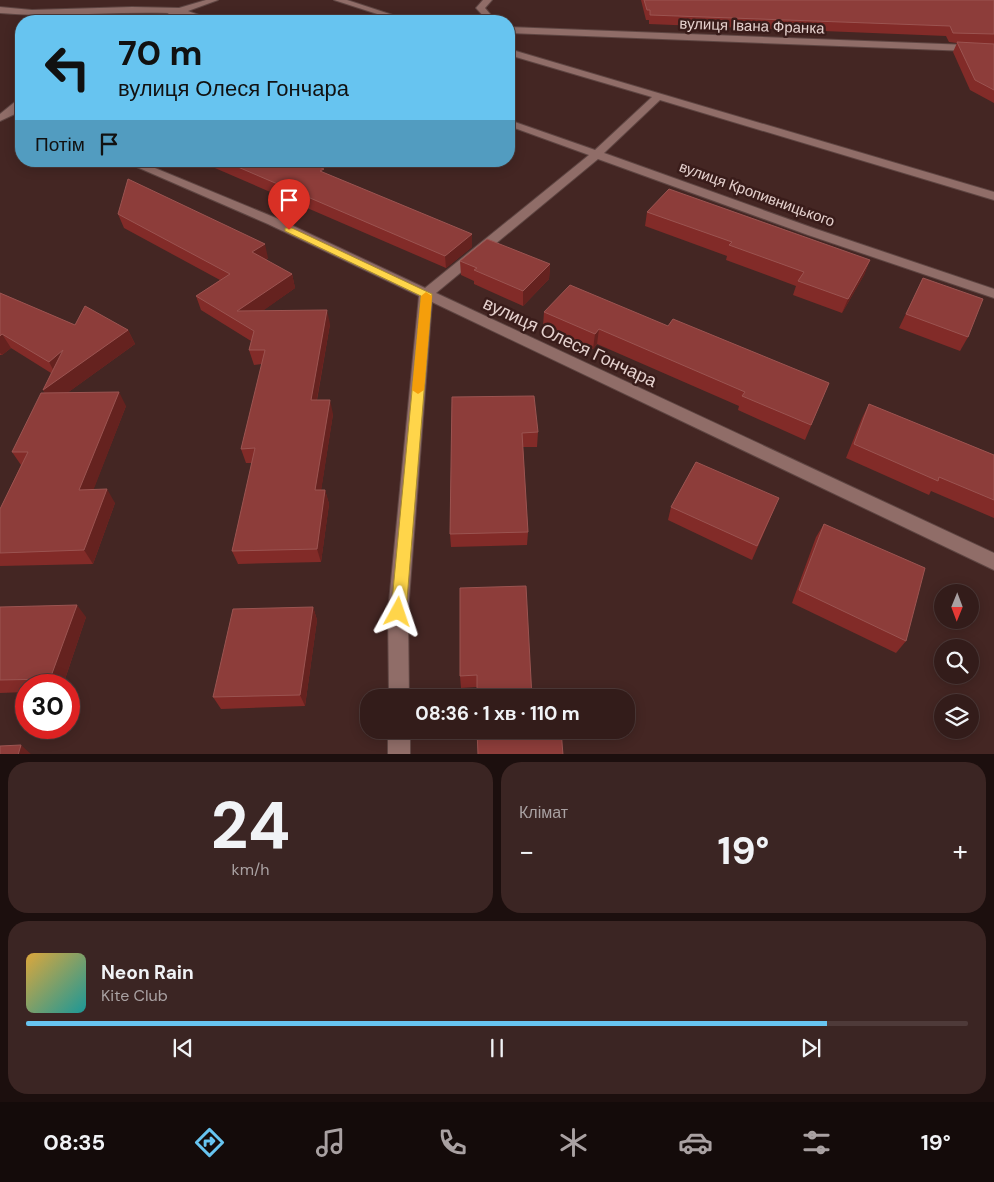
<!DOCTYPE html>
<html lang="uk">
<meta charset="utf-8">
<style>
:root{--surface:#331c1a;--page:#3b2523;--text:#f1f3f6;--muted:#a9a1a2;--line:#4e3a39;--accent:#67c4f0}
body{margin:0;font-family:"DM Sans",sans-serif;background:var(--page);color:var(--text);height:100vh;display:flex;flex-direction:column;font-size:19px;white-space:nowrap}
*{box-sizing:border-box;margin:0}
p{font-size:16px;color:var(--muted)}
.icon{flex:none;width:28px;height:28px;fill:none;stroke:currentColor;stroke-width:2;stroke-linecap:round;stroke-linejoin:round}
.map{position:relative;height:754px;overflow:hidden}
.panel{display:flex;flex-direction:column;gap:8px;padding:8px;background:#1c0f0e;flex:1}
.panel>*{flex:none}
.hud{position:absolute;left:15px;top:15px;width:500px;height:152px;border-radius:20px;box-shadow:0 2px 12px #0003,0 0 0 1px var(--line);background:#67c4f0;color:#111;overflow:hidden}
.needle{width:32px;rotate:181deg}
.fabs{position:absolute;left:934px;top:584px;display:grid;gap:10px}
.fabs a{display:grid;place-items:center;width:45px;height:45px;border-radius:50%;background:var(--surface);box-shadow:0 2px 12px #0003,0 0 0 1px var(--line);font-size:25px}
.speed{position:absolute;left:15px;top:674px;display:flex;gap:10px;font-size:25px;font-weight:700;text-align:center}
.speed>*{display:grid;place-content:center;width:65px;height:65px;border-radius:50%;background:var(--surface);box-shadow:0 2px 12px #0003,0 0 0 1px var(--line);line-height:1}
.speed .limit{border:8px solid #d22;background:#fff;color:#111}
.pin{position:absolute;display:grid;place-items:center;width:42px;height:42px;color:#fff;margin:-51px -21px;border-radius:50% 50% 50% 0;rotate:-45deg;box-shadow:0 0 5px #0007}
.pin .icon{rotate:45deg}
.me{position:absolute;width:55px;margin:-28px;rotate:5deg;stroke-linejoin:round;filter:drop-shadow(0 0 4px #0008)}
.turn{display:flex;align-items:center;gap:18px;height:105px;padding:0 20px;font-size:22px}
.turn .icon{width:65px;height:65px;stroke-width:2.5}
.turn b{display:block;font-size:35px;line-height:42px}
.then{display:flex;align-items:center;height:48px;padding:0 20px;background:#0003;gap:10px;font-size:19px}
.big{font-size:38px;font-weight:700;line-height:1.1}
.panel .widget{flex:1;display:flex;flex-direction:column;justify-content:center;gap:8px;min-width:0;padding:0 18px;border-radius:20px;background:var(--page)}
.panel .dial{align-items:center;gap:0}
.dial b{font-size:65px;line-height:1}
.song{display:flex;align-items:center;gap:15px}
.cover{width:60px;height:60px;border-radius:8px;background:linear-gradient(135deg,hsl(40 70% 55%),hsl(180 70% 35%))}
.played{height:5px;border-radius:2px;background:linear-gradient(90deg,var(--accent) 85%,var(--line) 85%)}
.keys{display:flex;justify-content:space-around;direction:ltr}
.heat{display:flex;justify-content:space-between;align-items:center;font-size:28px;direction:ltr}
.panel .tiles{flex:1;display:grid;gap:8px;grid-template-columns:1fr 1fr}
.widget:last-child{grid-column:span 2}
.trip{position:absolute;left:360px;top:689px;width:275px;height:50px;border-radius:20px;background:var(--surface);box-shadow:0 2px 12px #0003,0 0 0 1px var(--line);font-weight:700;line-height:50px;text-align:center}
.tabs{display:flex;height:80px;justify-content:space-around;align-items:center;background:#140b0a;color:var(--muted)}
.tabs .icon{width:35px;height:35px}
.tabs .current{color:var(--accent)}
.tabs b{font-size:22px;color:var(--text)}
.map>svg:first-child{display:block}
.lines{fill:none;stroke-linecap:round;stroke-linejoin:round}
.minor-casing{stroke:#5e4542;stroke-width:2}
.minor{fill:#906d68;fill-rule:evenodd}
.wall{fill:#822b28}
.shaded-wall{fill:#65221f}
.building{fill:#8d3d3a;stroke:#9b5451}
.route{fill:#ffd54a;stroke:#a68a30}
.slow{fill:#f59e0b}
.labels{text-anchor:middle;stroke-width:5;stroke-linejoin:round;paint-order:stroke}
.far-street-label{font-size:15px;fill:#e5d1ce;stroke:#391c1a}
.street-label{font-size:18px;fill:#e5d1ce;stroke:#391c1a}
</style>
<div class="map">
<svg width="994" height="755" viewBox="0 0 994 755">
<rect width="100%" height="100%" fill="#442623"/>
<g class="lines">
<defs>
<g id="minor">
<path d="M 206,0 L 218,0 L 188,11 L 215,21 L 203,21 L 181,14 L 166,21 L 156,21 L 169,13 C 113,11 56,18 0,13 L 0,7 L 32,10 L 132,7 L 179,8 Z"/>
<polygon points="334,0 347,0 411,21 399,21"/>
<polygon points="483,0 492,0 485,8 496,21 488,21 476,8"/>
<polygon points="509,27 994,46 994,52 509,33"/>
<polygon points="509,49 994,192 994,200 660,100 604,153 816,229 994,289 994,298 808,235 598,159 436,293 994,553 994,570 432,302 408,612 409,698 389,698 388,612 419,296 268,224 123,161 138,161 276,218 425,288 589,155 509,126 509,120 595,150 652,97 509,55"/>
<polygon points="21,97 21,106 15,114 0,121 0,114"/>
<rect x="388" y="730" width="22" height="25"/>
</g>
</defs>
<use href="#minor" class="minor-casing"/>
<use href="#minor" class="minor"/>
</g>
<g class="wall">
<polygon points="641,0 994,0 994,103 970,90 953,52 957,43 949,42 946,36 649,24 649,20 646,20"/>
<polygon points="201,161 305,161 324,173 472,247 446,268 201,162"/>
<polygon points="647,212 870,260 864,275 842,313 793,295 796,286 726,260 727,256 645,226"/>
<polygon points="118,214 268,258 266,260 292,274 295,288 262,311 330,324 317,400 333,414 321,490 325,490 329,504 321,562 238,564 232,551 252,463 246,463 241,449 262,364 254,365 249,350 251,341 201,310 196,296 220,280 124,228"/>
<polygon points="460,261 550,264 549,279 523,306 474,284 474,281 461,275"/>
<polygon points="923,278 968,337 960,351 899,328"/>
<polygon points="0,293 75,325 128,330 135,344 67,393 126,406 93,490 115,503 93,564 0,566 0,509 21,465 12,452 45,393 43,390 51,373 11,348 2,355 0,355"/>
<polygon points="544,312 668,326 829,383 805,440 738,410 739,406 597,344 593,349 543,326"/>
<polygon points="452,397 538,432 537,447 523,447 528,532 527,545 451,547 450,534"/>
<polygon points="869,404 994,455 994,518 931,491 929,495 846,458 862,418"/>
<polygon points="779,498 752,560 668,520 671,507"/>
<polygon points="824,524 906,641 896,653 792,603 816,537"/>
<polygon points="526,586 477,687 461,688 460,676"/>
<polygon points="0,607 86,617 63,685 26,685 26,692 0,693"/>
<polygon points="313,607 317,620 305,706 221,709 213,697"/>
</g>
<g class="shaded-wall">
<polygon points="472,234 472,247 446,268 445,256"/>
<polygon points="265,244 268,258 256,267 252,252"/>
<polygon points="870,260 864,275 842,313 848,299"/>
<polygon points="550,264 549,279 523,306 523,291"/>
<polygon points="292,274 295,288 243,325 237,311"/>
<polygon points="327,310 330,324 314,415 311,400"/>
<polygon points="599,329 597,344 593,349 595,334"/>
<polygon points="128,330 135,344 52,404 43,390"/>
<polygon points="2,334 11,348 2,355 0,353 0,336"/>
<polygon points="63,350 57,377 49,362"/>
<polygon points="119,392 126,406 88,504 79,490"/>
<polygon points="330,400 333,414 319,504 315,490"/>
<polygon points="107,489 115,503 93,564 84,550"/>
<polygon points="325,490 329,504 321,562 317,549"/>
<polygon points="77,605 86,617 63,685 56,685 50,679"/>
<polygon points="313,607 317,620 305,706 300,695"/>
<polygon points="21,745 32,755 18,755"/>
</g>
<g class="building">
<polygon points="644,0 994,0 994,34 953,33 950,26 650,15 650,10 647,10"/>
<polygon points="957,42 994,44 994,90 975,80"/>
<polygon points="224,161 305,161 324,169 320,171 472,234 445,256"/>
<polygon points="128,179 265,244 252,252 292,274 237,311 327,310 311,400 330,400 315,490 325,490 317,549 232,551 255,448 241,449 265,350 249,350 254,331 196,296 230,274 118,214"/>
<polygon points="669,189 870,260 848,299 798,281 804,272 729,245 732,242 647,212"/>
<polygon points="487,239 550,264 523,291 474,270 477,268 460,261"/>
<polygon points="923,278 983,299 968,337 906,314"/>
<polygon points="570,285 668,326 673,319 829,383 811,425 742,396 745,392 599,329 595,334 544,312"/>
<polygon points="0,293 75,325 85,306 128,330 43,390 63,350 49,362 2,334 0,336"/>
<polygon points="119,392 79,490 107,489 84,550 0,553 0,509 28,452 12,452 41,393"/>
<polygon points="534,396 538,432 522,433 528,532 450,534 452,397"/>
<polygon points="869,404 994,455 994,500 939,477 938,481 854,444"/>
<polygon points="696,462 779,498 757,546 671,507"/>
<polygon points="824,524 925,568 906,641 799,590"/>
<polygon points="526,586 532,698 477,698 477,675 460,676 460,588"/>
<polygon points="77,605 50,679 0,680 0,607"/>
<polygon points="313,607 300,695 213,697 233,609"/>
<polygon points="477,730 561,730 563,755 478,755"/>
<polygon points="21,745 18,755 0,755 0,746"/>
</g>
<polygon class="route" points="285,228 292,228 432,294 406,612 404,617 398,619 393,617 391,612 421,296 285,231"/>
<polygon class="slow" points="426,292 432,296 424,390 418,394 412,390 421,296"/>
<g class="labels">
<g class="far-street-label">
<text transform="translate(752 26) rotate(2)" y="5">вулиця Івана Франка</text>
<text transform="translate(757 194) rotate(20)" y="5">вулиця Кропивницького</text>
</g>
<g class="street-label">
<text transform="translate(570 342) rotate(25)" y="6">вулиця Олеся Гончара</text>
</g>
</g>
</svg>
<div class="fabs">
<a><svg class="needle" viewBox="-14 -14 28 28"><path d="M0-13l5 13h-10z" fill="#e53935"/><path d="M0 13l5-13h-10z" fill="#a9a1a2"/></svg></a>
<a><svg class="icon" aria-label="search" viewBox="0 0 24 24"><circle cx="10" cy="10" r="6"/><path d="M15 15l6 6"/></svg></a>
<a><svg class="icon" aria-label="layers" viewBox="0 0 24 24"><path d="M12 4l9 5-9 5-9-5zM3 14l9 5 9-5"/></svg></a>
</div>
<div class="speed"><div class="limit">30</div></div>
<div class="pin" style="left:289px;top:230px;background:#d93025"><svg class="icon" aria-label="arrive" viewBox="0 0 24 24"><path d="M6 21V4h12l-3 4 3 4H6"/></svg></div>
<svg class="me" style="left:398px;top:612px" viewBox="-20 -20 40 40"><path d="M0-17L14 15 0 8-14 15z" fill="#ffd54a" stroke="#fff" stroke-width="4"/></svg>
<div class="trip">08:36 · 1 хв · 110 m</div>
<div class="hud">
<div class="turn"><svg class="icon" aria-label="left" viewBox="0 0 24 24"><path d="M17 20v-9H6M10 6l-5 5 5 5"/></svg><div><b>70 m</b>вулиця Олеся Гончара</div></div>
<div class="then">Потім<svg class="icon" aria-label="arrive" viewBox="0 0 24 24"><path d="M6 21V4h12l-3 4 3 4H6"/></svg></div>
</div>
</div>
<section class="panel">
<div class="tiles">
<div class="widget dial"><b>24</b><p>km/h</p></div>
<div class="widget"><p>Клімат</p>
<div class="heat"><a>−</a><b class="big">19°</b><a>+</a></div>
</div>
<div class="widget">
<div class="song"><i class="cover"></i><div><b>Neon Rain</b><p>Kite Club</p></div></div>
<div class="played"></div>
<div class="keys"><svg class="icon" aria-label="previous" viewBox="0 0 24 24"><path d="M18 5L8 12l10 7zM5 5v14"/></svg><svg class="icon" aria-label="pause" viewBox="0 0 24 24"><path d="M8 5v14M16 5v14"/></svg><svg class="icon" aria-label="next" viewBox="0 0 24 24"><path d="M6 5l10 7-10 7zM19 5v14"/></svg></div>
</div>
</div>
</section>
<nav class="tabs">
<b>08:35</b>
<svg class="icon current" aria-label="directions" viewBox="0 0 24 24"><path d="M12 3l9 9-9 9-9-9zM9 14v-3h6M13 9l2 2-2 2"/></svg>
<svg class="icon" aria-label="music" viewBox="0 0 24 24"><path d="M9 18V5l10-2v13"/><circle cx="6" cy="18" r="3"/><circle cx="16" cy="16" r="3"/></svg>
<svg class="icon" aria-label="phone" viewBox="0 0 24 24"><path d="M5 4h4l2 5-3 2q2 4 5 5l2-3 5 2v4C11 20 4 13 5 4z"/></svg>
<svg class="icon" aria-label="climate" viewBox="0 0 24 24"><path d="M12 3v18M4 7l16 10M4 17L20 7"/></svg>
<svg class="icon" aria-label="car" viewBox="0 0 24 24"><path d="M5 17H2v-5l4-1 3-4h7l3 4 3 1v5h-3M9 17h6M6 11h13"/><circle cx="7" cy="17" r="2"/><circle cx="17" cy="17" r="2"/></svg>
<svg class="icon" aria-label="filters" viewBox="0 0 24 24"><path d="M4 7h16M4 17h16"/><circle cx="9" cy="7" r="2"/><circle cx="15" cy="17" r="2"/></svg>
<b>19°</b>
</nav>
